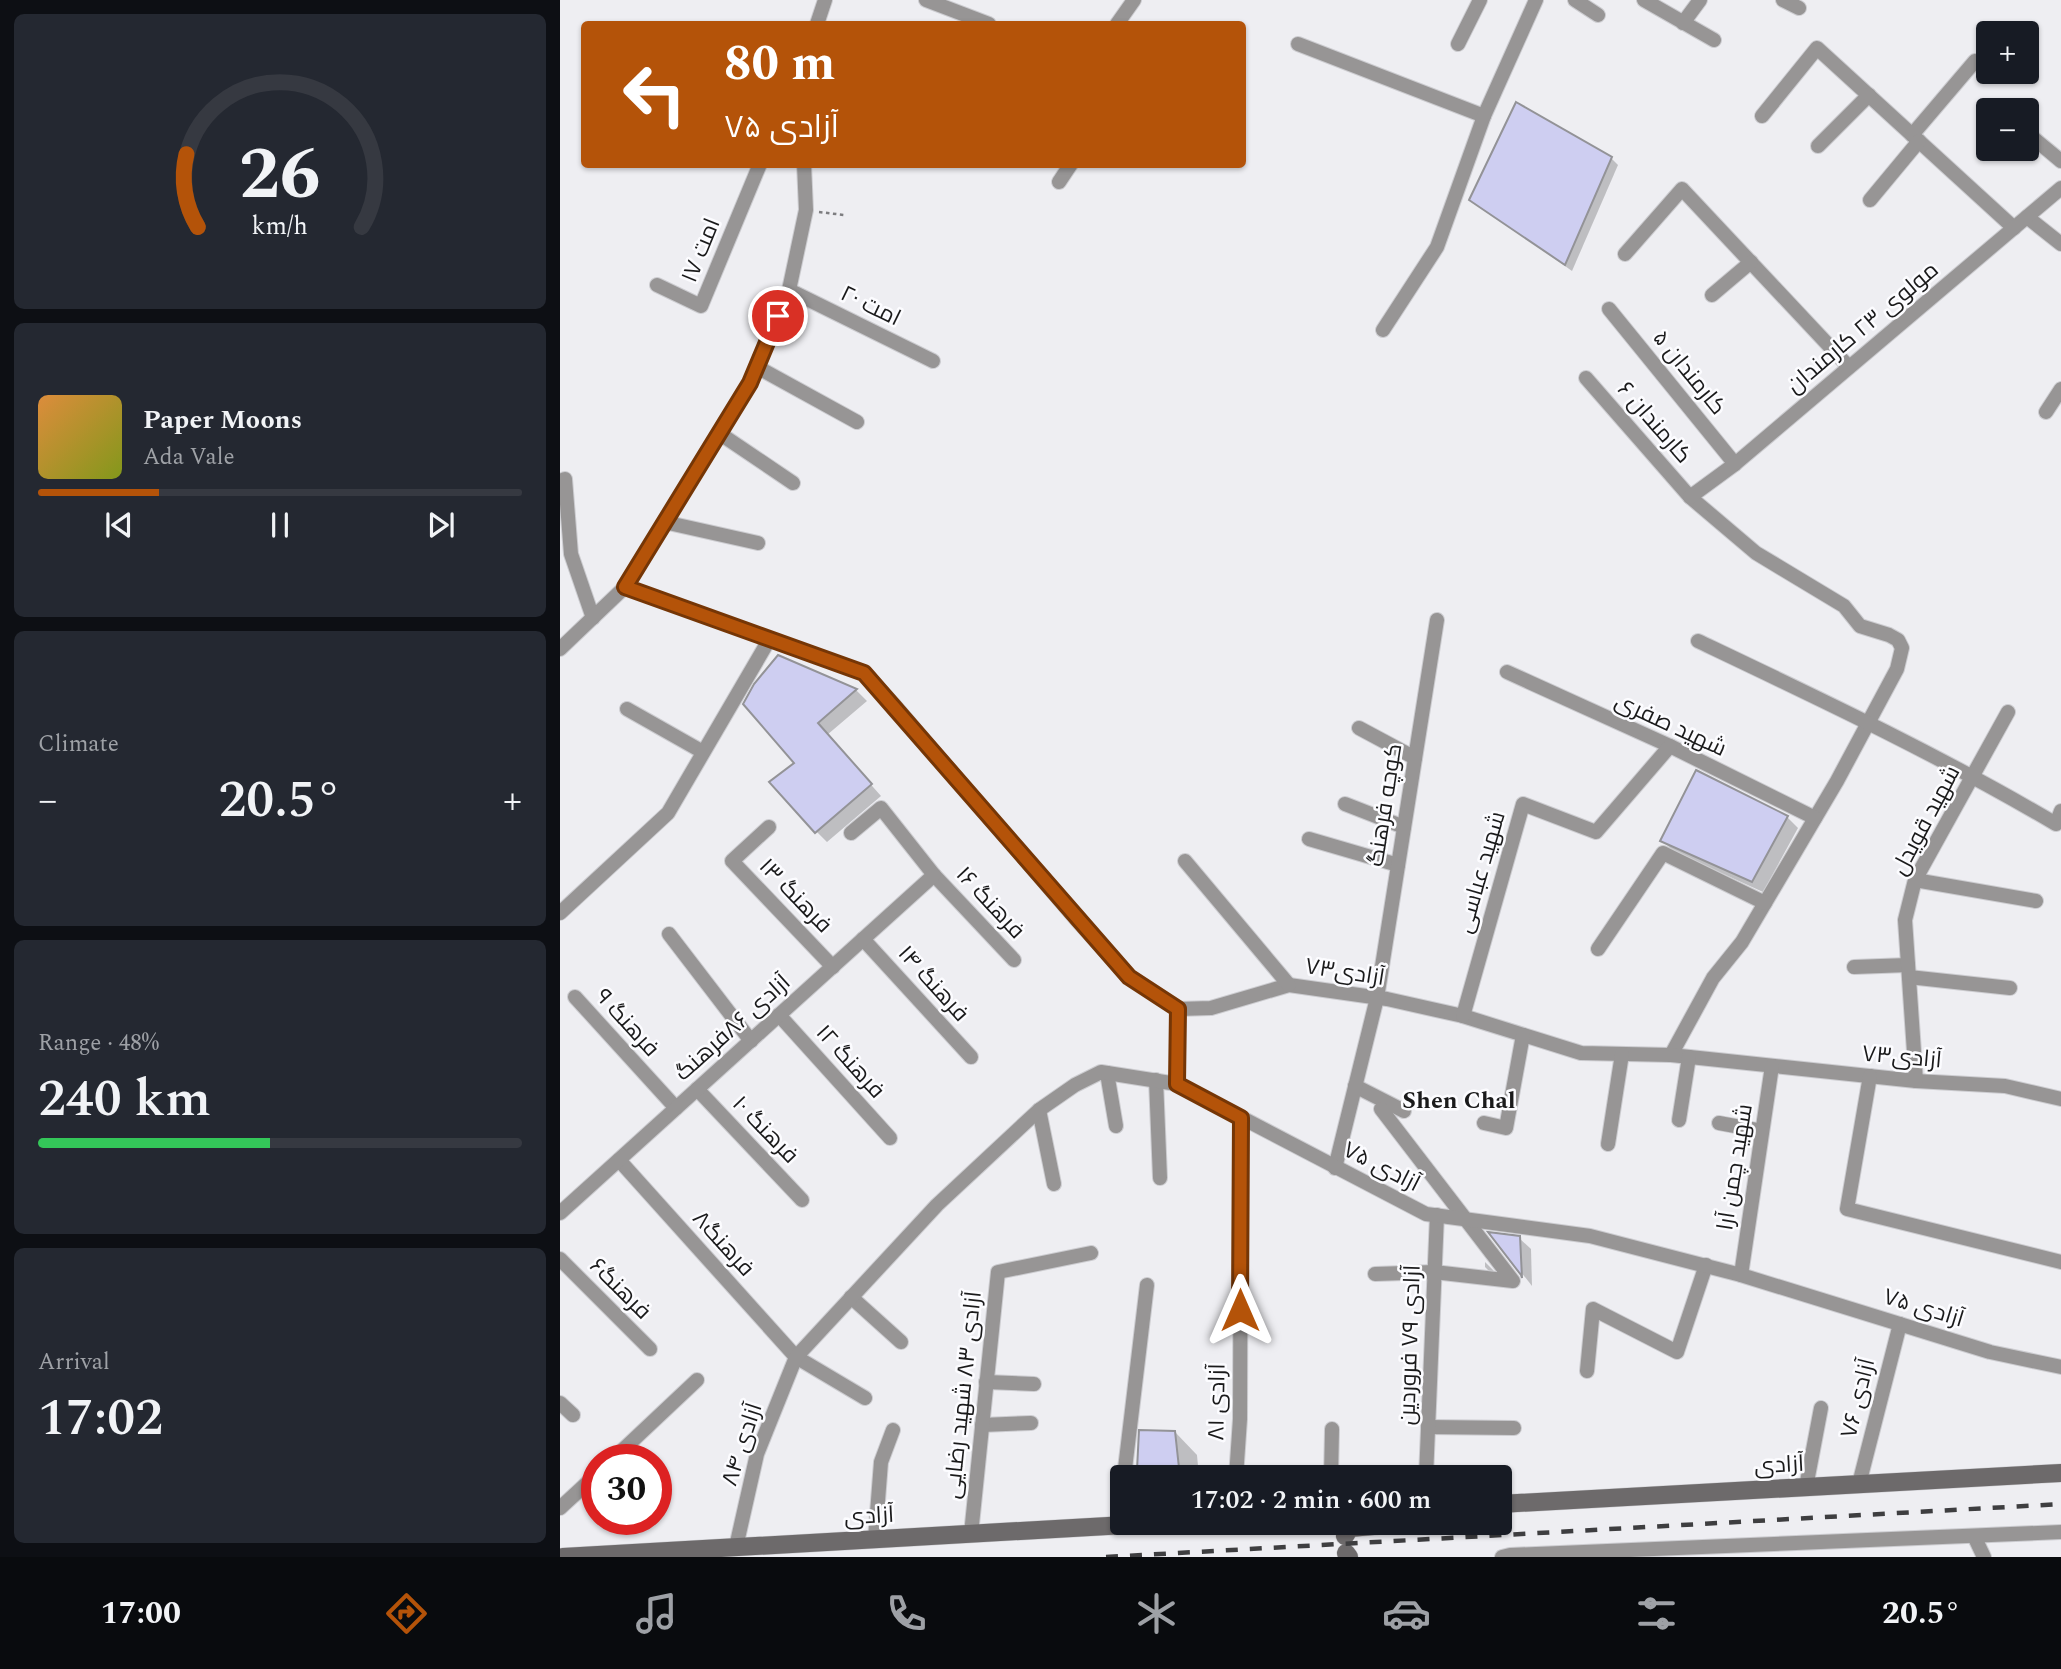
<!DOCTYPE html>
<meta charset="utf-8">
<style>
:root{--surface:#171b24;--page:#242831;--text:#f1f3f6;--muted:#9ea1a6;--line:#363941;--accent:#b45309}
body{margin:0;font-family:Spectral,Cairo,serif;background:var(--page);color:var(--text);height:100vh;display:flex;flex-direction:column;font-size:26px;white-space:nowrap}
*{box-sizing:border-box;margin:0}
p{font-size:23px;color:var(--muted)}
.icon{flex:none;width:38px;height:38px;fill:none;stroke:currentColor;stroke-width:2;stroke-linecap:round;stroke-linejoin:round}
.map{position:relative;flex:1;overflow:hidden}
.details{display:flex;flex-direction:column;gap:14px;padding:14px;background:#0d0f14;width:560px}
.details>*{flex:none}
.banner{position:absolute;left:21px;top:21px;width:665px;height:147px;border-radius:7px;box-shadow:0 2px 5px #0004;background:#b45309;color:#fff;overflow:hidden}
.fabs{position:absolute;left:1416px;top:21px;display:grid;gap:14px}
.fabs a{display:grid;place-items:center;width:63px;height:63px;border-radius:7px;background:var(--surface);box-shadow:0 2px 5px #0004;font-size:35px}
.speed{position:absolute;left:21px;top:1444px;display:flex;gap:14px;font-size:35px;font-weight:700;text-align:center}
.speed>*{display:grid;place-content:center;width:91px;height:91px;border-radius:50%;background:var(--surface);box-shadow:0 2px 5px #0004;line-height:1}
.speed .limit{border:10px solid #d22;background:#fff;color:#111}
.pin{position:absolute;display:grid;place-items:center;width:60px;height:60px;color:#fff;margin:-30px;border:4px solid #fff;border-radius:50%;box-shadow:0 2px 7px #0007}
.me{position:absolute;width:77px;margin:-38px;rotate:0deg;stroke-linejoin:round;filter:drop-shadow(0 0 5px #0008)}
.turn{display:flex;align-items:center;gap:24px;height:147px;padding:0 28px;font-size:32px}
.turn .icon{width:91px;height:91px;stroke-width:2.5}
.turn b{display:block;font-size:49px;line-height:60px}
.big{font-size:52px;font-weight:600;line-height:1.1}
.details .tile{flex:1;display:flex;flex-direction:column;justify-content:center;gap:10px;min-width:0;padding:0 24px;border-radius:10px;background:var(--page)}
.details .dial{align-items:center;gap:0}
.dial svg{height:182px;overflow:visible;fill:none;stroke:var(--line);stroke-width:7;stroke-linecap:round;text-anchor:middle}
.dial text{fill:var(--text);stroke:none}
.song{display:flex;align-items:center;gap:21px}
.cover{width:84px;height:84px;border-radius:10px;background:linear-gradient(135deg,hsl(30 70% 55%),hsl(70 70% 35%))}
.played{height:7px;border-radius:4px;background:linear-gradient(90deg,var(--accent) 25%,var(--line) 25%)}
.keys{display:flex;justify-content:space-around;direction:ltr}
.heat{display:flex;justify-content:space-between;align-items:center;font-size:38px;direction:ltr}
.charge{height:10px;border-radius:5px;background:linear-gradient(90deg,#34c759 48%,var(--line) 0)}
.trip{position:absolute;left:550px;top:1465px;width:402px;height:70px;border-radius:7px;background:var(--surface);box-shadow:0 2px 5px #0004;font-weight:600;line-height:70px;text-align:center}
.menu{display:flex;height:112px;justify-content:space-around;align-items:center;background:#090b0e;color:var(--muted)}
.menu .icon{width:49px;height:49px}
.menu .current{color:var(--accent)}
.menu b{font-size:32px;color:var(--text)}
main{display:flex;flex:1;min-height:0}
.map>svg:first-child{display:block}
.shadow{fill:#0003}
.building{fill:#cecef1;stroke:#939397;stroke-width:2}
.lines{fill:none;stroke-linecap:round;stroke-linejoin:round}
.street-casing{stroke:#ccccd0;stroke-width:16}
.secondary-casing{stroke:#ccccd0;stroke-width:19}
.path{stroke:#7d7d80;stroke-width:2.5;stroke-dasharray:3.5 3.5;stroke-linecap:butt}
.street{stroke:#979595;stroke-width:14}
.secondary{stroke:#6d6a6b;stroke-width:18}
.rail{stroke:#3e3e40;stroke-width:4.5;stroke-dasharray:12 12;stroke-linecap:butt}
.route-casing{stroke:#753606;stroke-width:18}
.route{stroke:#b45309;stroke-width:12}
.labels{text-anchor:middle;stroke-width:5;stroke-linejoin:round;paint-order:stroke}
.street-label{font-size:23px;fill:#1a1a1b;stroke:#fcfcff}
.neighbourhood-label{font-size:24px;font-weight:bold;fill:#1a1a1b;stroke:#fcfcff}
</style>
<main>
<section class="details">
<div class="tile dial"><svg viewBox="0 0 100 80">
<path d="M14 69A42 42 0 1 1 86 69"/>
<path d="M14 69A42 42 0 0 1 9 37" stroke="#b45309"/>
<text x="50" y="56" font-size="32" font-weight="700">26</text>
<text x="50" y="72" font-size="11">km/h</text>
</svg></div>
<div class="tile">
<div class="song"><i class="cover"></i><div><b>Paper Moons</b><p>Ada Vale</p></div></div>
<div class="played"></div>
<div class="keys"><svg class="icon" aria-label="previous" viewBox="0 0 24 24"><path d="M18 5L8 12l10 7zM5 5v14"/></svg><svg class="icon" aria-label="pause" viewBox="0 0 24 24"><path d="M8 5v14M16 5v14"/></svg><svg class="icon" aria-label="next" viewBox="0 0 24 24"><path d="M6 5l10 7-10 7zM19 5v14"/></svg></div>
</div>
<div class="tile"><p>Climate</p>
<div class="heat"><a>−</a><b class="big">20.5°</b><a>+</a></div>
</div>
<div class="tile"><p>Range · 48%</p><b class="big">240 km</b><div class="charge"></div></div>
<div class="tile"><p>Arrival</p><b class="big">17:02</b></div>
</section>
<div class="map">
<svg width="1501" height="1557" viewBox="0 0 1501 1557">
<rect width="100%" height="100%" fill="#eeeef2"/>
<g class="shadow">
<polygon points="1051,158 1058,165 1012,271 911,199"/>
<polygon points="219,658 296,690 307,701 267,735 321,796 267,842 256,831 236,763"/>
<polygon points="1227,817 1238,828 1203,892 1113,851 1102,840"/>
<polygon points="931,1234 959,1238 971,1249 972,1286"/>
<polygon points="925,1262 933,1270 940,1279 936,1278 925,1267"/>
<polygon points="615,1432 637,1455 639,1477 586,1477 579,1470"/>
</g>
<g class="building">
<polygon points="956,102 1052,157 1005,265 909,200"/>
<polygon points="218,655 297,689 258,723 312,784 255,833 209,782 234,763 183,704 194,684"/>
<polygon points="1136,770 1228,816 1192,882 1100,841"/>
<polygon points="928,1232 960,1236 962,1278 961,1275"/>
<polygon points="579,1430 615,1431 619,1468 577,1470"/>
</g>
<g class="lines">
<defs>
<g id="street">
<polyline points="366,0 429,24"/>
<polyline points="1015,0 1038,15"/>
<polyline points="1084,0 1154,40"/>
<polyline points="1223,0 1239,8"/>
<polyline points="1123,23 1140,0"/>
<polyline points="257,24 265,0"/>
<polyline points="557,24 574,0"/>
<polyline points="738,44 924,116"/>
<polyline points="898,44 920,0"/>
<polyline points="1202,116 1257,48 1454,228"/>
<polyline points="1466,132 1501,161"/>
<polyline points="1352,135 1415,61"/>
<polyline points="1258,146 1309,95"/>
<polyline points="499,182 511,164"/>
<polyline points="1310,200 1359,141"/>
<polyline points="1467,217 1501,244"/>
<polyline points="1065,254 1122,189 1289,367"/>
<polyline points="97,285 141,306 200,164"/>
<polyline points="229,290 373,361"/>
<polyline points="1152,295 1191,262"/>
<polyline points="1049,309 1175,464"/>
<polyline points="823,330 877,247 924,116 976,0"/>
<polyline points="197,367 297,422"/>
<polyline points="1026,378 1130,497 1196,553 1284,606 1300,626 1329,635 1338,640 1342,648 1337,669 1277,781 1182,942 1153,978 1111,1055"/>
<polyline points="1486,412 1501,389"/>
<polyline points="159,433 233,483"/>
<polyline points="0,481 5,479 11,554 33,618"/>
<polyline points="1130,497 1175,464 1501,188"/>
<polyline points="104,522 198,543"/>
<polyline points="65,587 304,673 334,705 517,920 569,977 618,1009 651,1008 729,985 827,999 903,1016 1021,1053 1111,1055 1356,1081 1445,1086 1501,1099"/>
<path d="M 1138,641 C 1260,699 1379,755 1496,824 L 1501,811"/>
<polyline points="0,649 65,587 190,383 229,290 246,210 244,164"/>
<polyline points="947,672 1110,746 1255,818"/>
<polyline points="67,709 143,752"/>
<polyline points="799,728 855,758"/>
<polyline points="785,804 844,827"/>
<polyline points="209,827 172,861 273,967"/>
<polyline points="291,833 321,808 374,875 454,960"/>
<polyline points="749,839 838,865"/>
<polyline points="625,861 729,985"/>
<polyline points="1355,880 1476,901"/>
<polyline points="0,913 108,813 209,640"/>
<polyline points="109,934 191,1041"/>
<polyline points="303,939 411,1057"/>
<polyline points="1038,949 1103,853 1205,903"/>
<polyline points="1294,967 1348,965"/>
<polyline points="1349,977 1450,988"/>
<polyline points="15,997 116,1108"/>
<polyline points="219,1015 330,1138"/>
<polyline points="903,1016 963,804 1036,832 1110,746"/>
<polyline points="547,1073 556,1126"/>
<polyline points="1310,1076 1287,1209 1501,1262"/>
<polyline points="596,1080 600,1178"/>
<polyline points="1356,1081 1345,920 1355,880 1448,712"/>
<polyline points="617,1084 618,1009"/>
<polyline points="795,1086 844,1111"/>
<polyline points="137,1089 242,1200"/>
<polyline points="479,1110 494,1184"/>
<polyline points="1119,1120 1129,1057"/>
<polyline points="924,1123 946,1128 963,1035"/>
<polyline points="1159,1123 1202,1131"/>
<polyline points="1048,1144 1062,1054"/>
<polyline points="59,1160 236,1357 305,1398"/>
<polyline points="775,1168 817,998 877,620"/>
<polyline points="0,1213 374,875"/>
<polyline points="0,1259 90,1349"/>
<polyline points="815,1274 874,1272 953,1281 821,1109"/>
<polyline points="1181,1275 1212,1066"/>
<polyline points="291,1297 341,1342"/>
<polyline points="1027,1371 1033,1309 1117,1352 1146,1265"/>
<polyline points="426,1382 474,1384"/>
<polyline points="0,1403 13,1415"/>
<polyline points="422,1425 471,1423"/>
<polyline points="868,1427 954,1428"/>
<polyline points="52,1460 137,1380"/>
<polyline points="564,1477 587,1285"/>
<polyline points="676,1477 680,1419 681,1118"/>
<polyline points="771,1477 772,1429"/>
<polyline points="866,1477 877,1215"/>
<polyline points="1299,1484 1340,1324"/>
<polyline points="1246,1487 1261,1408"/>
<polyline points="0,1508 37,1474"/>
<polyline points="558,1526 562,1496"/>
<polyline points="411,1534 438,1272 531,1253"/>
<polyline points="1414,1536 1424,1557"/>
<polyline points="315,1539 321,1462 333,1430"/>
<polyline points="176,1547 197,1454 236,1357 377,1205 479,1110 515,1085 541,1072 617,1084 866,1214 1030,1236 1181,1275 1430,1352 1501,1367"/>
<polyline points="942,1557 950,1555 1501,1532"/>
</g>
<g id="secondary">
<polyline points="940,1504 1501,1473"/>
<polyline points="785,1536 790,1528 860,1522"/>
<polyline points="786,1553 789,1557"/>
<polyline points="3,1557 618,1522"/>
</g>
</defs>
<use href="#street" class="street-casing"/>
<use href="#secondary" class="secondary-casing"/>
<polyline class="path" points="259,212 284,215"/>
<use href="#street" class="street"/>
<use href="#secondary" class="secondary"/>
<polyline class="rail" points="546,1557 1501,1504"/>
</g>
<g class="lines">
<defs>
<polyline id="route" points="218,316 190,383 65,587 304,673 569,977 618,1009 617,1084 681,1118 680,1310"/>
</defs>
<use href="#route" class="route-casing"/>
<use href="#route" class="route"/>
</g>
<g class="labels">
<g class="street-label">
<text transform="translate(140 250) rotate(-68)" y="8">امت ۱۷</text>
<text transform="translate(311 305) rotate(26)" y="8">امت ۲۰</text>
<text transform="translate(1302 327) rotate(-40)" y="8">مولوی ۲۳ کارمندان</text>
<text transform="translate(1130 372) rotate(51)" y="8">کارمندان ۵</text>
<text transform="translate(1095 422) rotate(49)" y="8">کارمندان ۶</text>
<text transform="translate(1111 724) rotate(25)" y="8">شهید صفری</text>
<text transform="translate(824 805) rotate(-81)" y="8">کوچه فرهنگ</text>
<text transform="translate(1365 820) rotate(-62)" y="8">شهید قویدل</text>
<text transform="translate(920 872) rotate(-74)" y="8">شهید عباسی</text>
<text transform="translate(236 895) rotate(46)" y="8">فرهنگ ۱۳</text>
<text transform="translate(431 902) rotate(47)" y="8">فرهنگ ۱۶</text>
<text transform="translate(785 971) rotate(9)" y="8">آزادی۷۳</text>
<text transform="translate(374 983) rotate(48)" y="8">فرهنگ ۱۴</text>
<text transform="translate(68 1022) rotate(48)" y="8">فرهنگ ۹</text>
<text transform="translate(172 1027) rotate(-42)" y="8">آزادی ۸۶فرهنگ</text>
<text transform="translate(1342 1056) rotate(5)" y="8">آزادی۷۳</text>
<text transform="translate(291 1061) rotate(48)" y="8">فرهنگ ۱۲</text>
<text transform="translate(206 1129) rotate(46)" y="8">فرهنگ ۱۰</text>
<text transform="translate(822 1166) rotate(27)" y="8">آزادی ۷۵</text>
<text transform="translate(1174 1167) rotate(-81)" y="8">شهید چمن آرا</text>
<text transform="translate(164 1243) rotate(48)" y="8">فرهنگ۸</text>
<text transform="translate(61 1288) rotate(45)" y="8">فرهنگ۶</text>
<text transform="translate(1364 1307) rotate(17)" y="8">آزادی ۷۵</text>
<text transform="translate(849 1345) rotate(-88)" y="8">آزادی ۷۹ فروردین</text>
<text transform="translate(402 1395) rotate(-84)" y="8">آزادی ۸۳ شهید رضایی</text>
<text transform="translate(1297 1398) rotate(-76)" y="8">آزادی ۷۶</text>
<text transform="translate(656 1402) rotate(-89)" y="8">آزادی ۸۱</text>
<text transform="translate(181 1444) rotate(-72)" y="8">آزادی ۸۴</text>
<text transform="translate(1219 1464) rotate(-3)" y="8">آزادی</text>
<text transform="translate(309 1515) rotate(-3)" y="8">آزادی</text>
</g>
<g class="neighbourhood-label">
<text x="899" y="1108">Shen Chal</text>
</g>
</g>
</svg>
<div class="fabs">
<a>+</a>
<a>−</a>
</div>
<div class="speed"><div class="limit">30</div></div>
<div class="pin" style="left:218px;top:316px;background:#d93025"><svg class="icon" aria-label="arrive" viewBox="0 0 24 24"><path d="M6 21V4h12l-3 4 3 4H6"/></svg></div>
<svg class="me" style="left:680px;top:1310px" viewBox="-20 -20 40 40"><path d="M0-17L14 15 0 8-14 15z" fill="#b45309" stroke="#fff" stroke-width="4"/></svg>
<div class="trip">17:02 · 2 min · 600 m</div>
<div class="banner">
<div class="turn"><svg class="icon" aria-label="left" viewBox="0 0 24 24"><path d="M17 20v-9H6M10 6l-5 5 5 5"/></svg><div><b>80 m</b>آزادی ۷۵</div></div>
</div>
</div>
</main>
<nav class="menu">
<b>17:00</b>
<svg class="icon current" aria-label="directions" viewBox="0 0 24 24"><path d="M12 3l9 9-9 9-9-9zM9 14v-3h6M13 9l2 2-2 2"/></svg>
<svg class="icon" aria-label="music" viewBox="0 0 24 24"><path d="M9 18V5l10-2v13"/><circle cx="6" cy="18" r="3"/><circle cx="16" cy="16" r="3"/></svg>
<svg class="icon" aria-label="phone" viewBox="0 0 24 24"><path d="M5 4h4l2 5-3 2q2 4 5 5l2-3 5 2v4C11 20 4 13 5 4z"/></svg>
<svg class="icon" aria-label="climate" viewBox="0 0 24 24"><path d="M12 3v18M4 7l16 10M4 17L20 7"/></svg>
<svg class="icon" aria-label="car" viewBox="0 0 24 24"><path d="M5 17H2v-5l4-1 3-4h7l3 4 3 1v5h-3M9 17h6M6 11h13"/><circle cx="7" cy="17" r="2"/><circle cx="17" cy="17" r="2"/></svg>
<svg class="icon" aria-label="filters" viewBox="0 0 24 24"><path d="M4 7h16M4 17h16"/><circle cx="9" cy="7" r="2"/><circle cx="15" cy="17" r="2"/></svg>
<b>20.5°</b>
</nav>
